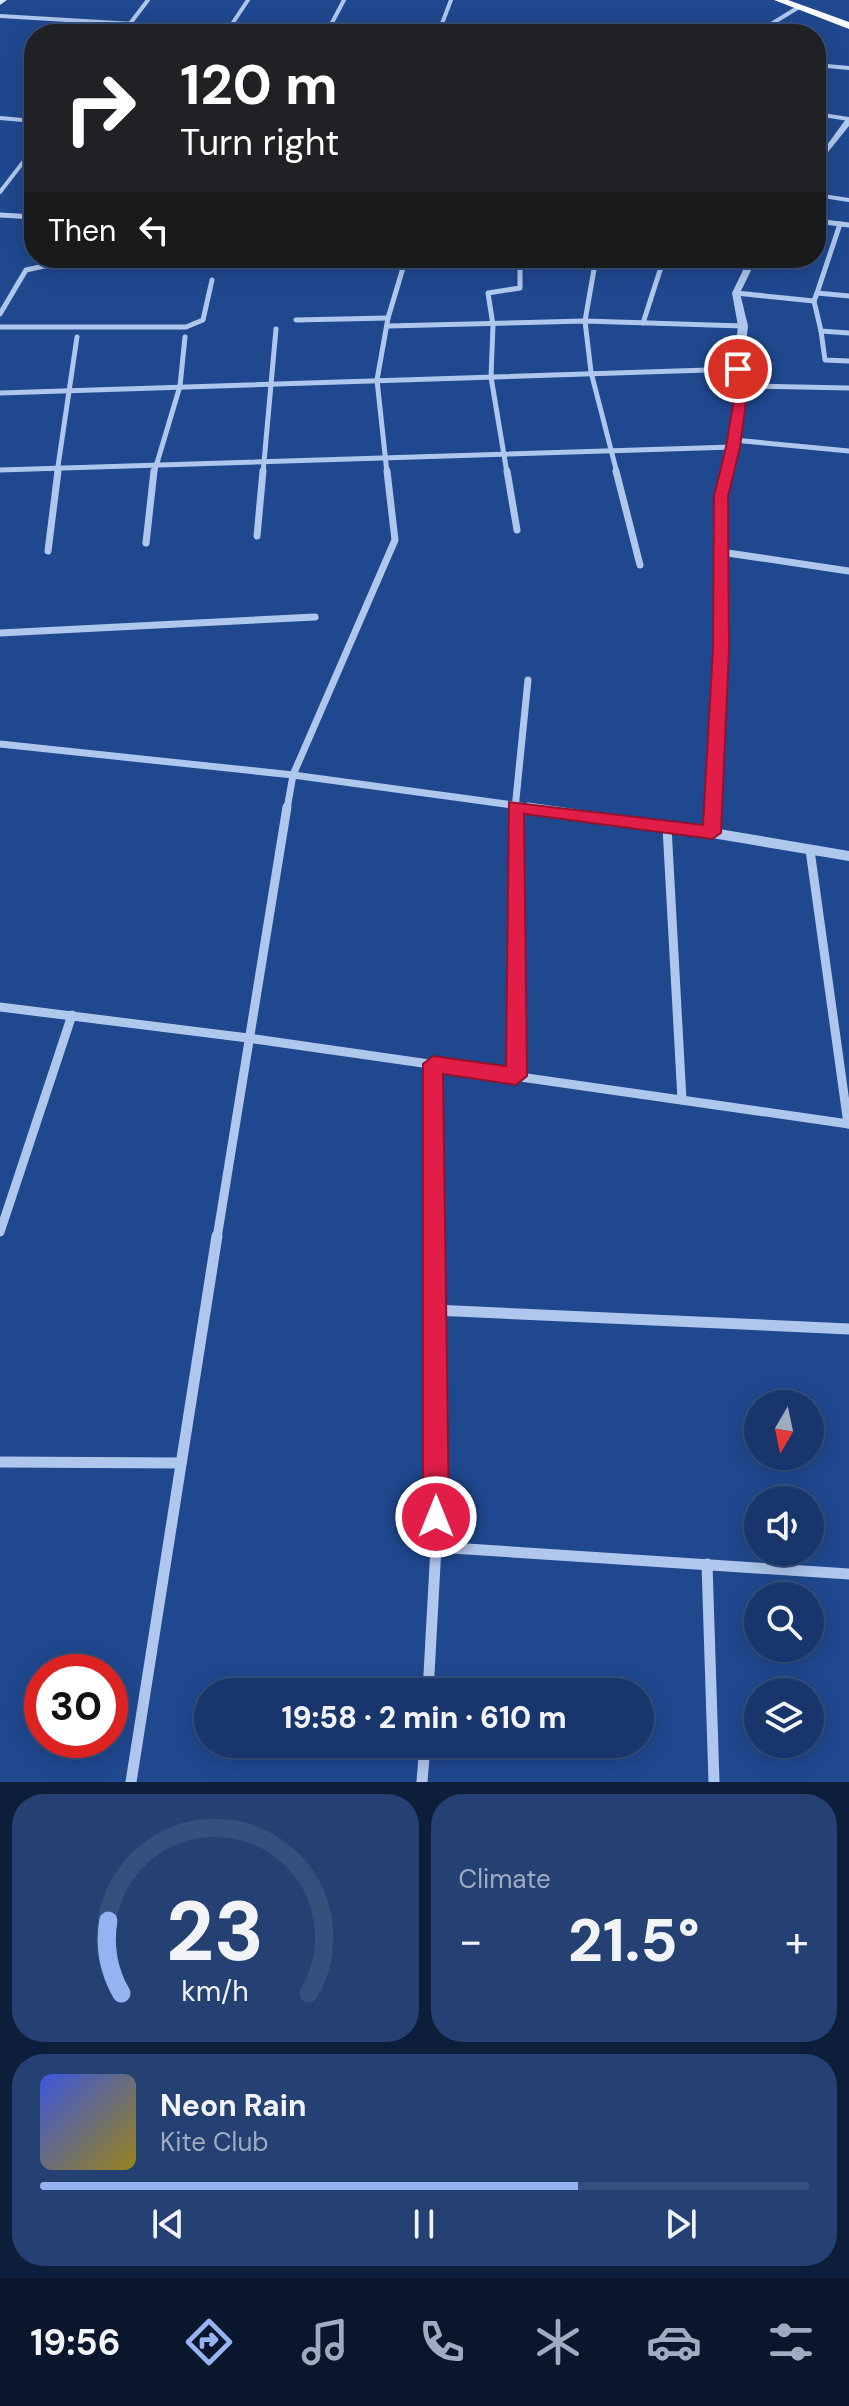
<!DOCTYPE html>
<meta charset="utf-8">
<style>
:root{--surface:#18366b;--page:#254173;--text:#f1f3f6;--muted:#9fabc1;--line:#36507e;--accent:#95b2f1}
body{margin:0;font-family:"DM Sans",sans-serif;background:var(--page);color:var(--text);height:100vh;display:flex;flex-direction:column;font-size:30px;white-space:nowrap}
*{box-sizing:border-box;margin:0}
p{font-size:26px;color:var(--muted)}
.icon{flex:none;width:44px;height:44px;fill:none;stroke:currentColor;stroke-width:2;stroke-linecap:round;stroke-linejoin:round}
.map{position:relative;height:1782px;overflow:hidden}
.panel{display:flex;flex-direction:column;gap:12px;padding:12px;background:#0d1e3b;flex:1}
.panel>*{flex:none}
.guide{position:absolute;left:24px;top:24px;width:802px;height:244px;border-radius:32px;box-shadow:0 4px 20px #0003,0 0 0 2px var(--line);background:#202124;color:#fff;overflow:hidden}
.needle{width:52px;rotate:189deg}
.controls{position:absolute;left:744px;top:1390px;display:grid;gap:16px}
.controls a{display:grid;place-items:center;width:80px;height:80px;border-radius:50%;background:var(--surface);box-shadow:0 4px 20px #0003,0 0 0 2px var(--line);font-size:40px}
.speed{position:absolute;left:24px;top:1654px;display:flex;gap:16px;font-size:40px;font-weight:700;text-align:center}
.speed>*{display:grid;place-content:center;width:104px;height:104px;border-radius:50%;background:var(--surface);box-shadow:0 4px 20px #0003,0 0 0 2px var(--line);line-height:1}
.speed .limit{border:12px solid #d22;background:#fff;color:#111}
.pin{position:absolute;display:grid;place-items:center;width:68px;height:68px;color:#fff;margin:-34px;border:4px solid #fff;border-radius:50%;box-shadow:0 2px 8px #0007}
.me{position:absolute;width:88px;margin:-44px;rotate:0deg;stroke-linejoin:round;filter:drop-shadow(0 0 6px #0008)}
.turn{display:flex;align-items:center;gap:28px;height:168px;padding:0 24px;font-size:36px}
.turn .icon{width:104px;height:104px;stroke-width:2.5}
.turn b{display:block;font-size:56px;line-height:68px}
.then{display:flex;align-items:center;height:76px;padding:0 24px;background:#0003;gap:16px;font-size:30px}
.big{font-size:60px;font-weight:800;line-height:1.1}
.panel .widget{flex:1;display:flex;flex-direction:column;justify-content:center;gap:12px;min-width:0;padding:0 28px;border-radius:32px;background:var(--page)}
.panel .dial{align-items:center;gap:0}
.dial svg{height:208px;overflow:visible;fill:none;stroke:var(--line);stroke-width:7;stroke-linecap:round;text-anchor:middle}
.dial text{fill:var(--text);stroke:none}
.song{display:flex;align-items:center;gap:24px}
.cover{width:96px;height:96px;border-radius:12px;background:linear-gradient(135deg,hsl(230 70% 55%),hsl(50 70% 35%))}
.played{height:8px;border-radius:4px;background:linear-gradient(90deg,var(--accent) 70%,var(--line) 70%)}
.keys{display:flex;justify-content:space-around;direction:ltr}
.heat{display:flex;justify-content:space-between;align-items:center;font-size:44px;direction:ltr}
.panel .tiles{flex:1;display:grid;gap:12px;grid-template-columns:1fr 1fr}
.widget:last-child{grid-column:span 2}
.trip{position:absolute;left:194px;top:1678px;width:460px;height:80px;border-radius:40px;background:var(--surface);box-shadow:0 4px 20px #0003,0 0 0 2px var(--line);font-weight:800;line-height:80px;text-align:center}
.menu{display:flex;height:128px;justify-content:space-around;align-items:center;background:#0a162b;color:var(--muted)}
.menu .icon{width:56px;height:56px}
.menu .selected{color:var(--accent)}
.menu b{font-size:36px;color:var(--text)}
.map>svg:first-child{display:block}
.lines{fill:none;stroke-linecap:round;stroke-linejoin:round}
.minor-far4{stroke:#b0c7ed;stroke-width:4}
.minor-far3{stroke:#b0c7ed;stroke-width:5}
.minor-far2{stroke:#b0c7ed;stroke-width:7}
.minor-far1{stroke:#b0c7ed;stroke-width:9}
.minor{stroke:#b0c7ed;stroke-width:11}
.tertiary{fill:#b0c7ed;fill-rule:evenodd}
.secondary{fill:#dce6f9;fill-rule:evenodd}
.trunk{fill:#fafcff;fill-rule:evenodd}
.route{fill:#e11d48;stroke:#92132f;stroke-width:2}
</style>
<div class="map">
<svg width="849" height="1782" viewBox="0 0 849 1782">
<rect width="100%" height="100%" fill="#20488f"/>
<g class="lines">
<g class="minor-far4">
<polyline points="0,16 304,34"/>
<polyline points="226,33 248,0"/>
<polyline points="122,34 148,0"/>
<polyline points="326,34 344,0"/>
<polyline points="438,34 451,0"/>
<polyline points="755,34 799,7"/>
<polyline points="816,65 849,68"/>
<polyline points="816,114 849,119"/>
<polyline points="0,118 34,121"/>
<polyline points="0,192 34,148"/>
<polyline points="816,195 849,200"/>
</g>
<g class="minor-far3">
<polyline points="0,215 34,217"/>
<polyline points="816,221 849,225"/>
<polyline points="596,258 585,321 591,372 617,473"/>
<polyline points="156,264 159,258"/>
<polyline points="244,265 247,258"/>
<polyline points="736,293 814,301 817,293 849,296"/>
<polyline points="817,293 840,224"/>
<polyline points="814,301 821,331 849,333"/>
<polyline points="0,314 26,270 49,265 55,258"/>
<polyline points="296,320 388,318"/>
<polyline points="643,323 664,258"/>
<polyline points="388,326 585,321 743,326"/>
<polyline points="0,327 186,327 203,320 212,280"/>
<polyline points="821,331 825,360 849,361"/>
<polyline points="742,386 849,388"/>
<polyline points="0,393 738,369"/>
<polyline points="734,440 849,451"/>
<polyline points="0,470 733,447"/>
<polyline points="57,473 77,337"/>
<polyline points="154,473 180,386 185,337"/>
<polyline points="263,473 276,329"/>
<polyline points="387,473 377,380 388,318 406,258"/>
<polyline points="507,473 491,377 493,325 488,293 520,288 520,258"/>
</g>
<g class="minor-far2">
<polyline points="507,471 517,530"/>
<polyline points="616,471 640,565"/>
<polyline points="257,536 263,471"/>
<polyline points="146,543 154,471"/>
<polyline points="48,551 58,471"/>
<polyline points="721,552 849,571"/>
<polyline points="0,633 315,617"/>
<polyline points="0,744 293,775 542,809"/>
<polyline points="287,809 293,775 395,540 387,471"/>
<polyline points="515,809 528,680"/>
</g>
<g class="minor-far1">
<polyline points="515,807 516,1076"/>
<polyline points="528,807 712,833"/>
<polyline points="667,827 682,1100"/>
<polyline points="810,850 848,1124"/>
<polyline points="0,1007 248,1038 849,1124"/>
<polyline points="433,1064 434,1238"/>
<polyline points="0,1232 72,1015"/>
<polyline points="217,1238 287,807"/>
</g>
<g class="minor">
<polyline points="434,1310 849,1329"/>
<polyline points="0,1462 181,1463"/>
<polyline points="436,1547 849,1574"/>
<polyline points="707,1564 714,1782"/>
<polyline points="428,1692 436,1547 434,1236"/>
<polyline points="131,1782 217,1236"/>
<polyline points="422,1782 425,1744"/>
</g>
<g class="tertiary">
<polygon points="846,119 849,119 849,126 816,167 816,160"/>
<polygon points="749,258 757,258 740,293 748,326 743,369 747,386 726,496 727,649 719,829 849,851 849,861 712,838 705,833 715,649 716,496 737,386 733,369 738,326 732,293"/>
</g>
<polygon class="secondary" points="0,0 7,0 0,5"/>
<polygon class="trunk" points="774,0 788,0 849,22 849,29"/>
</g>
<polygon class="route" points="738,366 744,369 748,386 740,447 728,496 729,649 721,833 712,839 524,814 527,1076 516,1085 443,1074 449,1517 445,1526 436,1530 427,1526 423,1517 423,1064 433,1056 506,1066 509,802 703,825 713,649 714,496 726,447 736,386 731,369"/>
</svg>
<div class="controls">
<a><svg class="needle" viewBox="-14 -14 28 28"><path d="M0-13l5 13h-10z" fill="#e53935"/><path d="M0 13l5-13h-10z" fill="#9fabc1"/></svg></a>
<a><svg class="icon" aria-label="sound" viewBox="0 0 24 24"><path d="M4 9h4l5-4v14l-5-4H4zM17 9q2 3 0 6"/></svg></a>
<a><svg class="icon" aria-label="search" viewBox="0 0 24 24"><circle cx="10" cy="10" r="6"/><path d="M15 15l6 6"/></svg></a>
<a><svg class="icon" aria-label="layers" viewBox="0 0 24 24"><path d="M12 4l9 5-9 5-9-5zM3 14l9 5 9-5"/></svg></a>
</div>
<div class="speed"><div class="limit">30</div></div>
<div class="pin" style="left:738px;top:369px;background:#d93025"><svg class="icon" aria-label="arrive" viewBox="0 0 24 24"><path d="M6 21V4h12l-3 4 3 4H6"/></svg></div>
<svg class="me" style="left:436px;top:1517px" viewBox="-20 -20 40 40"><circle r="17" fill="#e11d48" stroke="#fff" stroke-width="3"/><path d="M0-11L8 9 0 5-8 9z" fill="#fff"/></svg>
<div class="trip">19:58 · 2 min · 610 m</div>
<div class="guide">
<div class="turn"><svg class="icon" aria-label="right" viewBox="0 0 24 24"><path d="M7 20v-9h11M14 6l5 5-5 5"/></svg><div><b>120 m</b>Turn right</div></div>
<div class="then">Then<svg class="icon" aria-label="left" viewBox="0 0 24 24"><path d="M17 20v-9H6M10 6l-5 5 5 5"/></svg></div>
</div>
</div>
<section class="panel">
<div class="tiles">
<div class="widget dial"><svg viewBox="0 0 100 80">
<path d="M14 69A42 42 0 1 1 86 69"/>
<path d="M14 69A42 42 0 0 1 9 41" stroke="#95b2f1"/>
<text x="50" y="56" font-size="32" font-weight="700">23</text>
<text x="50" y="72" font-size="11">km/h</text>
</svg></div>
<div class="widget"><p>Climate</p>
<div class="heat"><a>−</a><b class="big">21.5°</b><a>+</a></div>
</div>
<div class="widget">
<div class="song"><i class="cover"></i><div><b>Neon Rain</b><p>Kite Club</p></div></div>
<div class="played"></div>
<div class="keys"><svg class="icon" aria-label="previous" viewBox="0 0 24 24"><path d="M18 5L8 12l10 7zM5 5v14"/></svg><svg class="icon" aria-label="pause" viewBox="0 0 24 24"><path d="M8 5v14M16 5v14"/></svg><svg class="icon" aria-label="next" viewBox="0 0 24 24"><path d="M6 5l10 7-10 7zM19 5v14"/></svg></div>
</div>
</div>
</section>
<nav class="menu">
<b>19:56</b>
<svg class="icon selected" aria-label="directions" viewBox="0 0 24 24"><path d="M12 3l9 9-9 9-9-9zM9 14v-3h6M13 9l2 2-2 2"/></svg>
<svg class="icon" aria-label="music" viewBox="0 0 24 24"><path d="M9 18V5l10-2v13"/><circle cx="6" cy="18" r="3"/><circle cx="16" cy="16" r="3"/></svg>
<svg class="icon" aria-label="phone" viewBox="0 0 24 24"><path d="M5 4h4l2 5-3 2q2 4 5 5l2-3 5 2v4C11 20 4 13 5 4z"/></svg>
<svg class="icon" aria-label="climate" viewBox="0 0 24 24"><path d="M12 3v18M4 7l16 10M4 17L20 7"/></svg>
<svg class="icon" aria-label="car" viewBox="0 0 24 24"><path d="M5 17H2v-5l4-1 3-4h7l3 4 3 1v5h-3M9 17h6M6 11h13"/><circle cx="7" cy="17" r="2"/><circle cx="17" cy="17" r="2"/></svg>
<svg class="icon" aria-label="filters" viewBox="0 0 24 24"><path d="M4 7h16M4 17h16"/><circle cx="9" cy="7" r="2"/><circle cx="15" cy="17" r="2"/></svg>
</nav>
